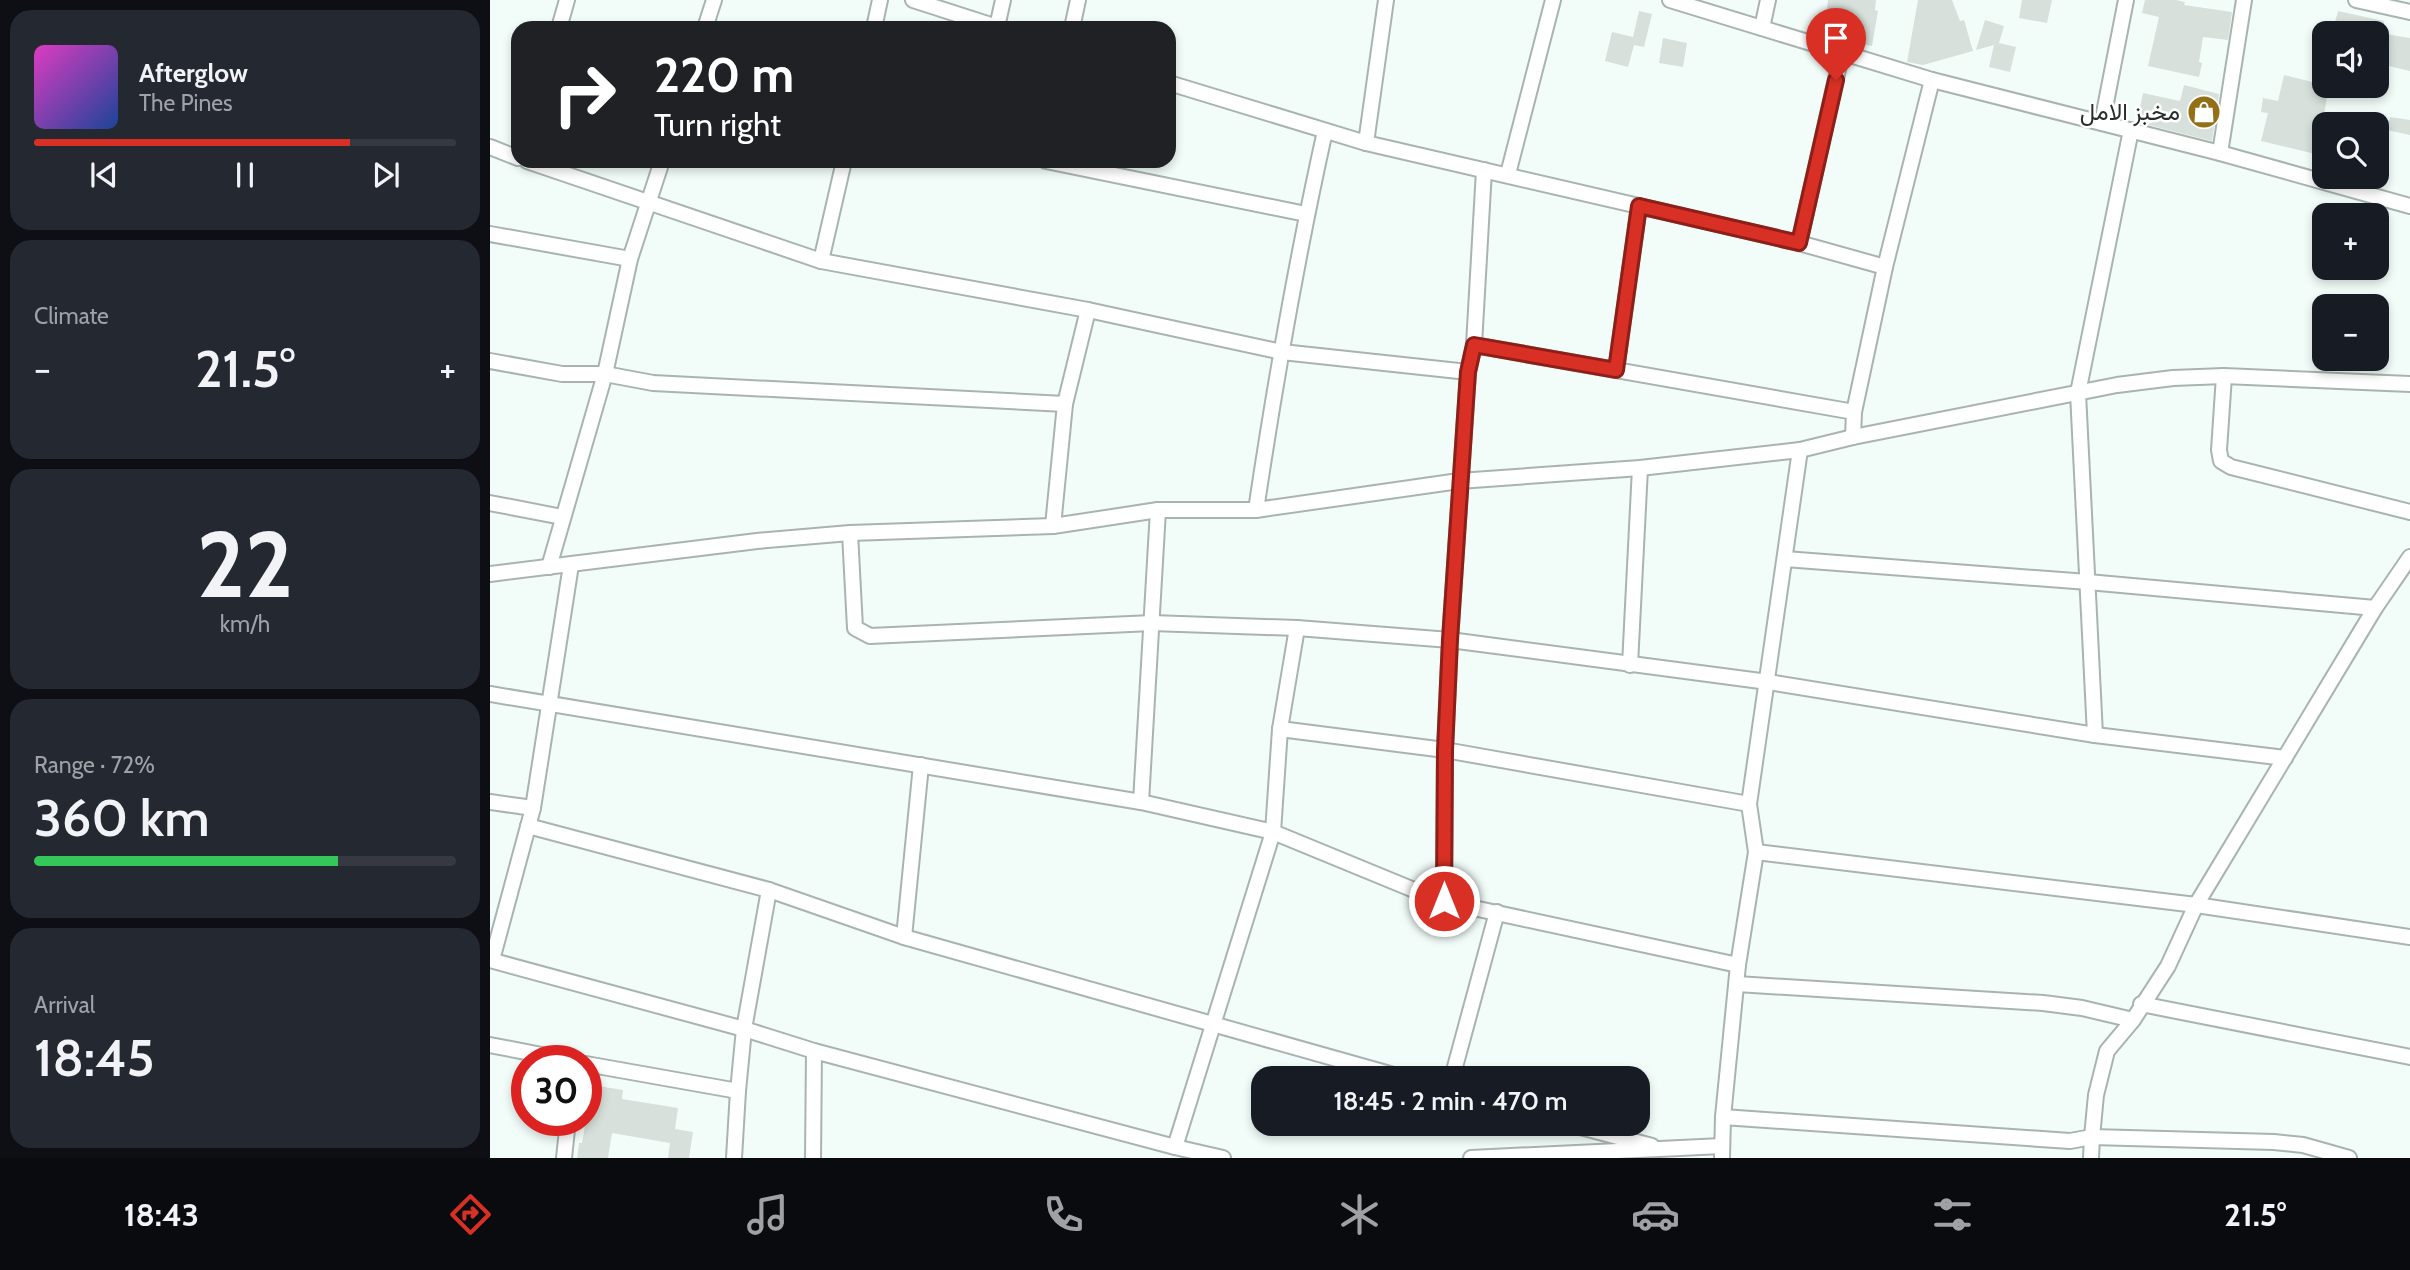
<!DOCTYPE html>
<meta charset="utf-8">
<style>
:root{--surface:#171b24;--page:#242831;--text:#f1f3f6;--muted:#9ea1a6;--line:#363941;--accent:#d93025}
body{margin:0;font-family:Cabin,Vazirmatn,sans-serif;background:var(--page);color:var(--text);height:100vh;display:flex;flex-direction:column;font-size:26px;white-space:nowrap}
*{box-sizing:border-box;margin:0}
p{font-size:23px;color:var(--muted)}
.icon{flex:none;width:38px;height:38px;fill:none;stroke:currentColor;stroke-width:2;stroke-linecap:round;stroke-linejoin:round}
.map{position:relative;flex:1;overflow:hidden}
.side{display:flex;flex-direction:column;gap:10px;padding:10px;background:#0d0f14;width:490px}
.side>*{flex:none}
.hud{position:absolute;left:21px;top:21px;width:665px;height:147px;border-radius:21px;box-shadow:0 4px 10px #0003;background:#202124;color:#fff;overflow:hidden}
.buttons{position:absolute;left:1822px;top:21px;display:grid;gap:14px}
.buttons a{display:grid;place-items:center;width:77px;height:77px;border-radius:14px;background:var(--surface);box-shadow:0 4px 10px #0003;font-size:35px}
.speed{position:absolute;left:21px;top:1045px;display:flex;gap:14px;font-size:35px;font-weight:700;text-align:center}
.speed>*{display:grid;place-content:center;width:91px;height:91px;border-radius:50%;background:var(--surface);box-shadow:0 4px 10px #0003;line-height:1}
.speed .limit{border:10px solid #d22;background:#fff;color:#111}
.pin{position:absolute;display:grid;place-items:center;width:60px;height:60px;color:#fff;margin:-72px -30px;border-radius:50% 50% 50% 0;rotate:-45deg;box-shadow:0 0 7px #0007}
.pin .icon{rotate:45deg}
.me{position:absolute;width:77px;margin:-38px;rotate:0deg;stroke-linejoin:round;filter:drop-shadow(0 0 5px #0008)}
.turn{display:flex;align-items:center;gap:24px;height:147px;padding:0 28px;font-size:32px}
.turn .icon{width:91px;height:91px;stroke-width:2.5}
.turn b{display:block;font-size:49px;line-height:60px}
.big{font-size:52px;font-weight:600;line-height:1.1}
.side .card{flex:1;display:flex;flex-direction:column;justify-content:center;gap:10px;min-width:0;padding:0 24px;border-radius:21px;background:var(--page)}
.side .dial{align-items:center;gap:0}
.dial b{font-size:91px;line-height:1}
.song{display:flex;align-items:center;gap:21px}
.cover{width:84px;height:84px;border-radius:10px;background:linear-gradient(135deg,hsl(310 70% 55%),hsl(220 70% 35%))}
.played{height:7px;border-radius:4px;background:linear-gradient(90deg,var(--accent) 75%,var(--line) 75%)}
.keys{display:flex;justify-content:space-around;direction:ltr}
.heat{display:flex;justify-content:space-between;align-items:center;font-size:38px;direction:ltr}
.charge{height:10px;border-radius:5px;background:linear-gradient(90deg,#34c759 72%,var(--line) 0)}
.trip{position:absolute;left:761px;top:1066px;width:399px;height:70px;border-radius:21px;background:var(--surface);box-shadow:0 4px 10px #0003;font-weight:600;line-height:70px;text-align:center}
.dock{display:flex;height:112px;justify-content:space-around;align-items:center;background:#090b0e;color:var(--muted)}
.dock .icon{width:49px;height:49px}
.dock .active{color:var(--accent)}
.dock b{font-size:32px;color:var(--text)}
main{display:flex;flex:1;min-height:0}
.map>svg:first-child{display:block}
.building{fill:#d7e0da}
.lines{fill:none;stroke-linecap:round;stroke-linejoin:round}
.minor-casing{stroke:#a9b4b1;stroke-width:18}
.minor{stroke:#fff;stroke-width:14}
.route-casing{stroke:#8d1f18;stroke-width:18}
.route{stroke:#d93025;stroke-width:12}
.labels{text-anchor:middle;stroke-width:5;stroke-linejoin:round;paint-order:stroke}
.poi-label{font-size:24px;fill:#292d2c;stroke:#fff;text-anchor:end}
</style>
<main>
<section class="side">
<div class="card">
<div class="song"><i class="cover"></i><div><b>Afterglow</b><p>The Pines</p></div></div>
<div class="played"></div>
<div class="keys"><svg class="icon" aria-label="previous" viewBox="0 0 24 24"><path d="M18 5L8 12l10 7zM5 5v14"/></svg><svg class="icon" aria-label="pause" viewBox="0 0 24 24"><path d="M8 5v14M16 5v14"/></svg><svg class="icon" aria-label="next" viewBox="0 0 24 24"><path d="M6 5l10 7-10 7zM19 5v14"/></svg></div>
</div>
<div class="card"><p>Climate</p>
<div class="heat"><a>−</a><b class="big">21.5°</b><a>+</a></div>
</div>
<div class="card dial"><b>22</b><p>km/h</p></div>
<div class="card"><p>Range · 72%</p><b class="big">360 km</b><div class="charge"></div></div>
<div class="card"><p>Arrival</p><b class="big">18:45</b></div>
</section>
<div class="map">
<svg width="1920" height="1158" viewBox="0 0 1920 1158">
<rect width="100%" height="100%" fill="#f2fdfa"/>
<g class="building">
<polygon points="1338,0 1386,0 1385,10 1388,11 1382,46 1346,39 1347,34 1334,32"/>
<polygon points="1428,0 1462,0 1470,21 1474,20 1483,51 1433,65 1417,62"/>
<polygon points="1532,0 1562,0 1557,23 1529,18"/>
<polygon points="1655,0 1686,0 1695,2 1694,5 1742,12 1738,40 1713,37 1709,62 1712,63 1709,77 1658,66 1669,17 1652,13"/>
<polygon points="1149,11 1162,14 1154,47 1144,45 1138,67 1115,61 1122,32 1143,37"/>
<polygon points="1848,11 1894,21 1892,33 1889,33 1920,38 1920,71 1886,63 1886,33 1842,33"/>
<polygon points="1495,20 1514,26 1509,43 1526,47 1520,72 1499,67 1504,45 1486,50"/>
<polygon points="1173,38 1197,43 1193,67 1169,63"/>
<polygon points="1794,75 1839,86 1834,114 1834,156 1771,141 1778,113 1771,112 1773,98 1788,101"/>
<polygon points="1694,85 1729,94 1722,141 1647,122 1653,93 1690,101"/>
<polygon points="1900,117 1920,120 1920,135 1897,130"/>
<polygon points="102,1085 133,1090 132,1099 188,1108 185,1129 203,1132 199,1158 178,1158 180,1143 122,1133 118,1158 87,1158 89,1143 92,1143"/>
</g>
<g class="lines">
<defs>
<g id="minor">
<polyline points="423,0 510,28"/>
<polyline points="1180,0 1442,80 1730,153 1920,206"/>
<polyline points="1866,0 1920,12"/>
<polyline points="507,27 513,0"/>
<polyline points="69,28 77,0"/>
<polyline points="215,28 224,0"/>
<polyline points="384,28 390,0"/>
<polyline points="582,28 588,0"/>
<polyline points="1272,28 1278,0"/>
<polyline points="679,83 876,143 1309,243 1395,267"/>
<polyline points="1612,123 1636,0"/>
<polyline points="876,143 896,0"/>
<polyline points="0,147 28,158"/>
<polyline points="1730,153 1754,0"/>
<polyline points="37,161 331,261 598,310 792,352 978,372"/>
<polyline points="556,161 816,214"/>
<polyline points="1018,174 1063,0"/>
<polyline points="0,234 140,259"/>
<polyline points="1309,243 1352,52"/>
<polyline points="331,261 354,161"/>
<polyline points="984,345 1364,412"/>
<polyline points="0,361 72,374 115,374 163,383 575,404"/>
<polyline points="1126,370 1149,206"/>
<polyline points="1734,376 1729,450 1731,461 1741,467 1920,512"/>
<polyline points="1363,437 1364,412 1395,267 1442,80"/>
<polyline points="0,503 72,517"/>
<path d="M 766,510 C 785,383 807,257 835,131"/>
<polyline points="563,526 575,404 598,310"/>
<polyline points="360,533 365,628 380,636 662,623 807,628 960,640 1278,682 1605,735 1795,758"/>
<polyline points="1295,559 1598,582 1885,608"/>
<polyline points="59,567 115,374 140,259 172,161"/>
<polyline points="0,574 267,541 360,533 563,526 668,510 766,510 969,481 1150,468 1310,450 1363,437 1627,385 1683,378 1734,376 1920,384"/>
<polyline points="1140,665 1150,468"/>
<polyline points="0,694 651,802 783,832 924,890 979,907 1248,965"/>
<polyline points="790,729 955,750 1259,804"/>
<polyline points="1605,735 1588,393 1641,130"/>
<polyline points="0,802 43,808"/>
<polyline points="651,802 668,510"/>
<polyline points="38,826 279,890 414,937 914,1078"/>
<polyline points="1266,852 1706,905 1920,937"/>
<polyline points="954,901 955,750 960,640 978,372 984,345 994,170"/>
<polyline points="414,937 431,765"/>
<polyline points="0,960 254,1029 324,1051 685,1147 733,1158"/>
<polyline points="2,960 43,808 81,565"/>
<polyline points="1247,984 1553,1003 1592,1008 1643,1020"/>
<polyline points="1651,1004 1920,1057"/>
<polyline points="0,1045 77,1060"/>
<polyline points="96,1064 248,1091"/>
<polyline points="962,1078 1007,912"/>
<polyline points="1233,1117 1580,1141 1602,1137 1606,1095 1617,1051 1643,1020 1678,966 1706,905 1885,608 1920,557"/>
<polyline points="1079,1124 1162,1146"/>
<polyline points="685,1147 783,832 790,729 807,628"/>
<polyline points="74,1158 78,1120"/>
<polyline points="244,1158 248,1091 254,1029 279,890"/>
<polyline points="323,1158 324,1051"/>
<polyline points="981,1158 1232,1146"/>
<polyline points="1232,1158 1233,1117 1248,965 1266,852 1259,804 1310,450"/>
<polyline points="1601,1158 1602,1137 1784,1142 1813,1145 1859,1158"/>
</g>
</defs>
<use href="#minor" class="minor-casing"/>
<use href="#minor" class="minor"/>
</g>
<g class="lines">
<defs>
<polyline id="route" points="954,901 955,750 960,640 978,372 984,345 1126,370 1149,206 1309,243 1346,80"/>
</defs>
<use href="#route" class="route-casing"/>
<use href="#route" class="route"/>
</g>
<defs>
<symbol id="shop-disc" viewBox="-11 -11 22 22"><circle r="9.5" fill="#937017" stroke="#fff"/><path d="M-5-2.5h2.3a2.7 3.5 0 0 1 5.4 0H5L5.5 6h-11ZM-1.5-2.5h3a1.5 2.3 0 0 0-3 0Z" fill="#fff"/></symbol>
</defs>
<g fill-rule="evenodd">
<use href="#shop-disc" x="1695" y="93" width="38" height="38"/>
</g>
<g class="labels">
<g class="poi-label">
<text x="1690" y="120">مخبز الامل</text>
</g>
</g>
</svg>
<div class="buttons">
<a><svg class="icon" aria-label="sound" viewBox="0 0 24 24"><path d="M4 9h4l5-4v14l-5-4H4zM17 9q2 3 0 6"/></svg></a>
<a><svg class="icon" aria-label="search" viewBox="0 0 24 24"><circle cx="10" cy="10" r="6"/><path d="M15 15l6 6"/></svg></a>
<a>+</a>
<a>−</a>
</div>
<div class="speed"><div class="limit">30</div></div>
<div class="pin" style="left:1346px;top:80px;background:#d93025"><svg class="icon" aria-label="arrive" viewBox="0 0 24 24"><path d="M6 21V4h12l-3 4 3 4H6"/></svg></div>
<svg class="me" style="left:954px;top:901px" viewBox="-20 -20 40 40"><circle r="17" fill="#d93025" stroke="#fff" stroke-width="3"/><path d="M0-11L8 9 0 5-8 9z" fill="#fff"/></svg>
<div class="trip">18:45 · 2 min · 470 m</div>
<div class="hud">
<div class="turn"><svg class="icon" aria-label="right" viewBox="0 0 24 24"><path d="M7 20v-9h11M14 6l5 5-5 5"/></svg><div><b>220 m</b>Turn right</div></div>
</div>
</div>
</main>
<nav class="dock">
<b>18:43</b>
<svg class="icon active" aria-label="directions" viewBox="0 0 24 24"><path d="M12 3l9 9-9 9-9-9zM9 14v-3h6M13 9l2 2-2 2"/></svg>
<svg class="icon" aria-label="music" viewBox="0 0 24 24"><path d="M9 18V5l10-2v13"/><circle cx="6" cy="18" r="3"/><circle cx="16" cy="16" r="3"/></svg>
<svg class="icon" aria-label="phone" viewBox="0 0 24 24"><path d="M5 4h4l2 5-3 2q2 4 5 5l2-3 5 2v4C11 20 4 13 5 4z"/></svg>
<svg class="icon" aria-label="climate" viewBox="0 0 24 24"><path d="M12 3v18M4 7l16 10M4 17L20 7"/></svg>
<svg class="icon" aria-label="car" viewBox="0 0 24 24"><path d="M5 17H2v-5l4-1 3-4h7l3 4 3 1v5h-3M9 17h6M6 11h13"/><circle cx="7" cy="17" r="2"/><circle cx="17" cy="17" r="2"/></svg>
<svg class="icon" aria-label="filters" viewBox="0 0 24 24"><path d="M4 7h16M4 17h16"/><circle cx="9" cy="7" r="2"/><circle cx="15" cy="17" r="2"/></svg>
<b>21.5°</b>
</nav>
